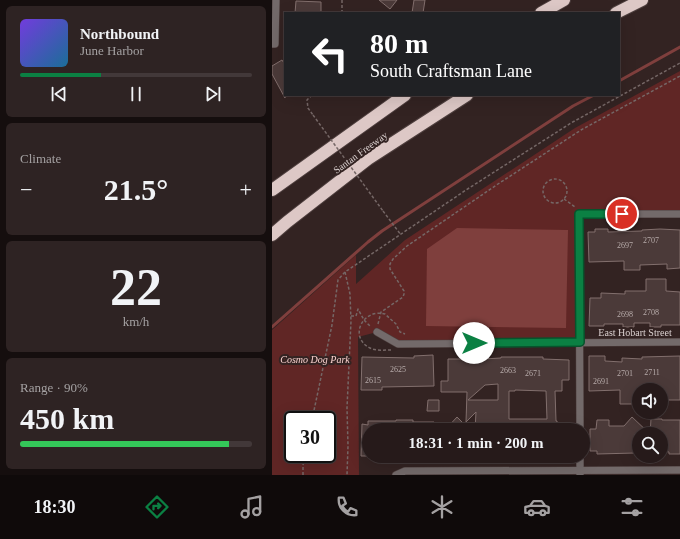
<!DOCTYPE html>
<meta charset="utf-8">
<style>
:root{--surface:#261a1a;--page:#2e2323;--text:#f1f3f6;--muted:#a4a1a2;--line:#423839;--accent:#0b8043}
body{margin:0;font-family:Georgia,serif;background:var(--page);color:var(--text);height:100vh;display:flex;flex-direction:column;font-size:15px;white-space:nowrap}
*{box-sizing:border-box;margin:0}
p{font-size:13px;color:var(--muted)}
.icon{flex:none;width:22px;height:22px;fill:none;stroke:currentColor;stroke-width:2;stroke-linecap:round;stroke-linejoin:round}
.map{position:relative;flex:1;overflow:hidden}
.panel{display:flex;flex-direction:column;gap:6px;padding:6px;background:#150e0e;width:272px}
.panel>*{flex:none}
.top-card{position:absolute;left:12px;top:12px;width:336px;height:84px;border-radius:0px;box-shadow:0 4px 16px #0002,0 0 0 1px var(--line);background:#202124;color:#fff;overflow:hidden}
.fabs{position:absolute;left:360px;top:383px;display:grid;gap:8px}
.fabs a{display:grid;place-items:center;width:36px;height:36px;border-radius:50%;background:var(--surface);box-shadow:0 4px 16px #0002,0 0 0 1px var(--line);font-size:20px}
.speed{position:absolute;left:12px;top:411px;display:flex;gap:8px;font-size:20px;font-weight:700;text-align:center}
.speed>*{display:grid;place-content:center;width:52px;height:52px;border-radius:50%;background:var(--surface);box-shadow:0 4px 16px #0002,0 0 0 1px var(--line);line-height:1}
.speed .limit{border:2px solid #111;border-radius:6px;background:#fff;color:#111}
.pin{position:absolute;display:grid;place-items:center;width:34px;height:34px;color:#fff;margin:-17px;border:2px solid #fff;border-radius:50%;box-shadow:0 1px 4px #0007}
.me{position:absolute;width:44px;margin:-22px;rotate:90deg;stroke-linejoin:round;filter:drop-shadow(0 0 3px #0008)}
.turn{display:flex;align-items:center;gap:14px;height:84px;padding:0 20px;font-size:18px}
.turn .icon{width:52px;height:52px;stroke-width:2.5}
.turn b{display:block;font-size:28px;line-height:34px}
.big{font-size:30px;font-weight:800;line-height:1.1}
.panel .tile{flex:1;display:flex;flex-direction:column;justify-content:center;gap:6px;min-width:0;padding:0 14px;border-radius:6px;background:var(--page)}
.panel .dial{align-items:center;gap:0}
.dial b{font-size:52px;line-height:1}
.song{display:flex;align-items:center;gap:12px}
.cover{width:48px;height:48px;border-radius:6px;background:linear-gradient(135deg,hsl(260 70% 55%),hsl(200 70% 35%))}
.played{height:4px;border-radius:2px;background:linear-gradient(90deg,var(--accent) 35%,var(--line) 35%)}
.keys{display:flex;justify-content:space-around;direction:ltr}
.heat{display:flex;justify-content:space-between;align-items:center;font-size:22px;direction:ltr}
.charge{height:6px;border-radius:3px;background:linear-gradient(90deg,#34c759 90%,var(--line) 0)}
.trip{position:absolute;left:90px;top:423px;width:228px;height:40px;border-radius:20px;background:var(--surface);box-shadow:0 4px 16px #0002,0 0 0 1px var(--line);font-weight:800;line-height:40px;text-align:center}
.dock{display:flex;height:64px;justify-content:space-around;align-items:center;background:#0f0a0a;color:var(--muted)}
.dock .icon{width:28px;height:28px}
.dock .current{color:var(--accent)}
.dock b{font-size:18px;color:var(--text)}
main{display:flex;flex:1;min-height:0}
.map>svg:first-child{display:block}
.green{fill:#602625;fill-rule:evenodd}
.water{fill:#7f3f3d}
.lines{fill:none;stroke-linecap:round;stroke-linejoin:round}
.stream{stroke:#7f3f3d;stroke-width:3}
.building{fill:#4b3a39;stroke:#826f6d;fill-rule:evenodd}
.minor-casing{stroke:#4e3f3e;stroke-width:8}
.motorway-casing{stroke:#4e3f3e;stroke-width:14}
.path{stroke:#756766;stroke-width:1.5;stroke-dasharray:3 2;stroke-linecap:butt}
.minor{stroke:#736a6a;stroke-width:7}
.motorway{stroke:#ddc8c6;stroke-width:12}
.path-bridge{stroke:#756766;stroke-width:1.5;stroke-dasharray:3 2;stroke-linecap:butt}
.route-casing{stroke:#07532c;stroke-width:10}
.route{stroke:#0b8043;stroke-width:7}
.labels{text-anchor:middle;stroke-width:4;stroke-linejoin:round;paint-order:stroke}
.number-label{font-size:8px;fill:#b7abaa}
.street-label{font-size:10px;fill:#dbd1d0;stroke:#332322}
.park-label{font-size:10px;font-style:italic;fill:#fbd2cf;stroke:#332322}
</style>
<main>
<section class="panel">
<div class="tile">
<div class="song"><i class="cover"></i><div><b>Northbound</b><p>June Harbor</p></div></div>
<div class="played"></div>
<div class="keys"><svg class="icon" aria-label="previous" viewBox="0 0 24 24"><path d="M18 5L8 12l10 7zM5 5v14"/></svg><svg class="icon" aria-label="pause" viewBox="0 0 24 24"><path d="M8 5v14M16 5v14"/></svg><svg class="icon" aria-label="next" viewBox="0 0 24 24"><path d="M6 5l10 7-10 7zM19 5v14"/></svg></div>
</div>
<div class="tile"><p>Climate</p>
<div class="heat"><a>−</a><b class="big">21.5°</b><a>+</a></div>
</div>
<div class="tile dial"><b>22</b><p>km/h</p></div>
<div class="tile"><p>Range · 90%</p><b class="big">450 km</b><div class="charge"></div></div>
</section>
<div class="map">
<svg width="408" height="475" viewBox="0 0 408 475">
<rect width="100%" height="100%" fill="#332322"/>
<path class="green" d="M 408,71 L 408,214 L 307,215 L 308,343 L 126,344 L 105,332 L 86,337 L 87,475 L 0,475 L 0,330 L 84,255 L 84,284 L 133,240 L 303,128 ZM 21,420 L 55,420 L 55,454 L 21,454 Z"/>
<polygon class="water" points="185,228 296,230 294,328 154,326 155,249"/>
<g class="lines">
<g class="stream">
<polyline points="347,81 408,47"/>
<polyline points="0,327 96,242 110,231 301,106 322,95"/>
</g>
</g>
<g class="building">
<polygon points="107,0 125,0 118,9"/>
<polygon points="142,0 153,0 151,13 140,13"/>
<polygon points="24,1 49,2 49,13 23,13"/>
<polygon points="10,60 13,65 13,98 0,74 0,66"/>
<polygon points="323,229 336,229 336,232 370,231 370,230 388,229 408,230 408,268 395,269 395,264 368,265 368,270 352,270 352,261 317,262 316,232 323,232"/>
<polygon points="374,279 394,279 394,291 408,292 408,325 389,325 389,327 378,327 378,323 362,323 362,327 351,327 351,324 332,324 332,326 317,326 318,298 329,298 329,293 353,294 353,291 374,291"/>
<polygon points="161,355 162,386 110,387 110,390 89,390 90,357 142,358 142,356"/>
<polygon points="317,356 333,356 333,361 350,362 350,358 370,359 370,357 408,356 408,400 389,400 389,390 367,390 367,404 348,404 348,390 317,391"/>
<path d="M 229,357 L 271,357 L 271,359 L 297,360 L 297,380 L 290,380 L 290,391 L 283,391 L 284,421 L 285,421 L 286,430 L 203,430 L 204,412 L 194,422 L 195,392 L 169,392 L 169,381 L 176,381 L 176,359 L 192,359 L 192,360 L 229,358 ZM 226,384 L 226,400 L 196,400 L 213,385 ZM 243,390 L 274,391 L 275,419 L 237,419 L 237,391 L 243,391 Z"/>
<polygon points="156,400 167,400 167,411 155,411"/>
<polygon points="185,417 192,424 187,430 173,430"/>
<polygon points="360,417 378,434 363,434 363,453 325,454 325,451 318,451 318,429 324,429 325,420 337,420 337,426 352,426"/>
<polygon points="379,419 390,419 390,420 408,420 408,454 397,454 397,452 389,451 389,434 378,434"/>
<polygon points="124,420 141,420 141,422 162,422 162,430 97,430 97,456 89,456 90,424 96,425 96,421 124,421"/>
</g>
<g class="lines">
<defs>
<g id="minor">
<polyline points="0,44 3,44 4,0"/>
<polyline points="105,332 126,344 408,342"/>
<polyline points="308,430 307,214 408,214"/>
<polyline points="308,456 308,475"/>
<polyline points="124,475 133,471 408,470"/>
</g>
<g id="motorway">
<polyline points="269,13 292,0"/>
<polyline points="344,13 370,0"/>
<polyline points="0,190 133,95"/>
<polyline points="0,235 15,222 96,159 195,95"/>
</g>
</defs>
<use href="#minor" class="minor-casing"/>
<use href="#motorway" class="motorway-casing"/>
<g class="path">
<polyline points="70,13 70,0"/>
<polyline points="40,95 35,100 36,108 41,115"/>
<circle cx="283" cy="191" r="12"/>
<polyline points="292,199 303,207"/>
<polyline points="111,211 129,235"/>
<polyline points="73,272 78,294 79,321 75,408 76,446 75,475"/>
<polyline points="79,316 84,316 86,309 92,320 99,327"/>
<polyline points="106,324 109,312 131,297 132,294 132,291 118,269 118,264 121,259 135,246 226,184 309,130 408,76"/>
<path d="M 119,350 C 112,350 104,351 98,348 C 76,337 91,308 113,314 L 124,324 L 128,332 L 133,334"/>
<polyline points="40,420 60,325 66,280 73,272 194,190 299,123 408,63"/>
<polyline points="31,475 31,465 33,454"/>
</g>
<use href="#minor" class="minor"/>
<use href="#motorway" class="motorway"/>
<polyline class="path-bridge" points="41,115 111,211"/>
</g>
<g class="lines">
<defs>
<polyline id="route" points="202,343 308,342 307,214 350,214"/>
</defs>
<use href="#route" class="route-casing"/>
<use href="#route" class="route"/>
</g>
<g class="labels">
<g class="number-label">
<text x="379" y="243">2707</text>
<text x="353" y="248">2697</text>
<text x="379" y="315">2708</text>
<text x="353" y="317">2698</text>
<text x="126" y="372">2625</text>
<text x="236" y="373">2663</text>
<text x="380" y="375">2711</text>
<text x="261" y="376">2671</text>
<text x="353" y="376">2701</text>
<text x="101" y="383">2615</text>
<text x="329" y="384">2691</text>
</g>
<g class="street-label">
<text transform="translate(88 152) rotate(-36)" y="4">Santan Freeway</text>
<text x="363" y="336">East Hobart Street</text>
</g>
<g class="park-label">
<text x="43" y="363">Cosmo Dog Park</text>
</g>
</g>
</svg>
<div class="fabs">
<a><svg class="icon" aria-label="sound" viewBox="0 0 24 24"><path d="M4 9h4l5-4v14l-5-4H4zM17 9q2 3 0 6"/></svg></a>
<a><svg class="icon" aria-label="search" viewBox="0 0 24 24"><circle cx="10" cy="10" r="6"/><path d="M15 15l6 6"/></svg></a>
</div>
<div class="speed"><div class="limit">30</div></div>
<div class="pin" style="left:350px;top:214px;background:#d93025"><svg class="icon" aria-label="arrive" viewBox="0 0 24 24"><path d="M6 21V4h12l-3 4 3 4H6"/></svg></div>
<svg class="me" style="left:202px;top:343px" viewBox="-20 -20 40 40"><circle r="19" fill="#fff"/><path d="M0-13L10 11 0 6-10 11z" fill="#0b8043"/></svg>
<div class="trip">18:31 · 1 min · 200 m</div>
<div class="top-card">
<div class="turn"><svg class="icon" aria-label="left" viewBox="0 0 24 24"><path d="M17 20v-9H6M10 6l-5 5 5 5"/></svg><div><b>80 m</b>South Craftsman Lane</div></div>
</div>
</div>
</main>
<nav class="dock">
<b>18:30</b>
<svg class="icon current" aria-label="directions" viewBox="0 0 24 24"><path d="M12 3l9 9-9 9-9-9zM9 14v-3h6M13 9l2 2-2 2"/></svg>
<svg class="icon" aria-label="music" viewBox="0 0 24 24"><path d="M9 18V5l10-2v13"/><circle cx="6" cy="18" r="3"/><circle cx="16" cy="16" r="3"/></svg>
<svg class="icon" aria-label="phone" viewBox="0 0 24 24"><path d="M5 4h4l2 5-3 2q2 4 5 5l2-3 5 2v4C11 20 4 13 5 4z"/></svg>
<svg class="icon" aria-label="climate" viewBox="0 0 24 24"><path d="M12 3v18M4 7l16 10M4 17L20 7"/></svg>
<svg class="icon" aria-label="car" viewBox="0 0 24 24"><path d="M5 17H2v-5l4-1 3-4h7l3 4 3 1v5h-3M9 17h6M6 11h13"/><circle cx="7" cy="17" r="2"/><circle cx="17" cy="17" r="2"/></svg>
<svg class="icon" aria-label="filters" viewBox="0 0 24 24"><path d="M4 7h16M4 17h16"/><circle cx="9" cy="7" r="2"/><circle cx="15" cy="17" r="2"/></svg>
</nav>
